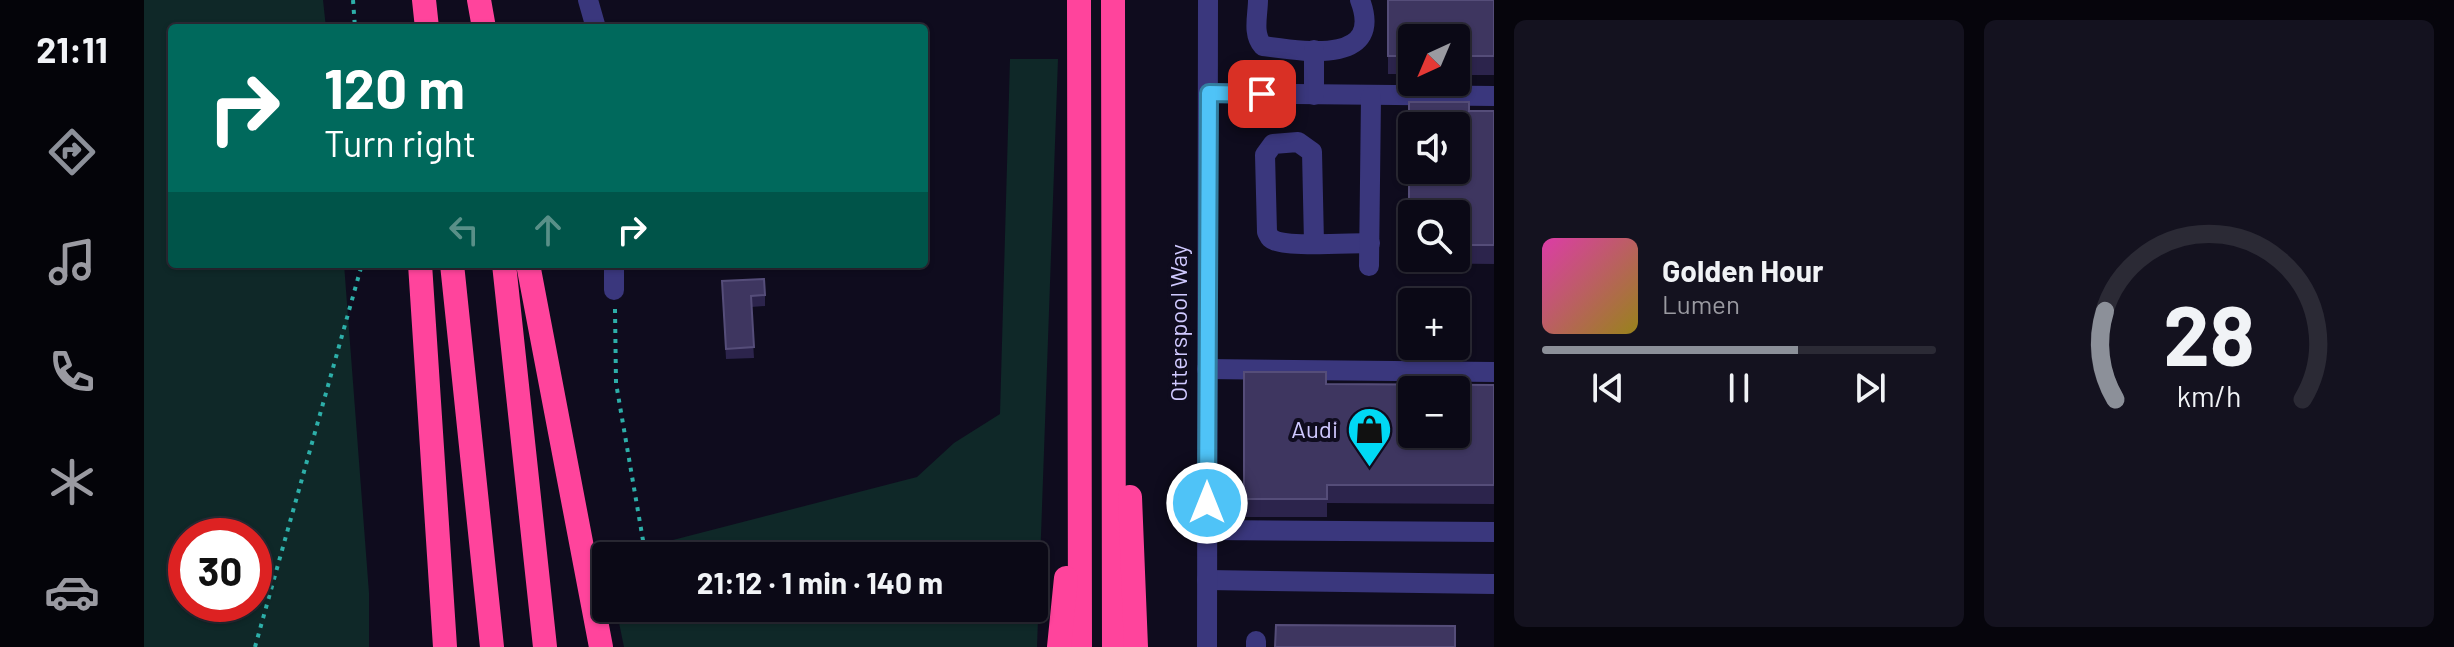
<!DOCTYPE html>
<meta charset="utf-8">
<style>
:root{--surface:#0b0916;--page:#14121f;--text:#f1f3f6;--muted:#9a9aa1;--line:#2b2a35;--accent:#8c9099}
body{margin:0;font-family:Barlow,sans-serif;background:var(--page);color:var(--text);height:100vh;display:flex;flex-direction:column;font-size:30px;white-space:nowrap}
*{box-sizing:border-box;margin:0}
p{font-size:26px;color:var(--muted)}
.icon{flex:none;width:44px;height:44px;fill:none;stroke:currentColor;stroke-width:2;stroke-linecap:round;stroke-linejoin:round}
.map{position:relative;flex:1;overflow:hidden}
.panel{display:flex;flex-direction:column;gap:20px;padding:20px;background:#06050c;width:960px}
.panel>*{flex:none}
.top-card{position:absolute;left:24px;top:24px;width:760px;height:244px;border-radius:8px;box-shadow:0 2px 6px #0004,0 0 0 2px var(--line);background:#00695c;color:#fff;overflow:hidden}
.needle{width:52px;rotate:224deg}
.buttons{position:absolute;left:1254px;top:24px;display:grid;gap:16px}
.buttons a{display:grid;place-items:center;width:72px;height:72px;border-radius:8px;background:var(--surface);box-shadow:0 2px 6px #0004,0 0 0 2px var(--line);font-size:40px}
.speed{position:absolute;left:24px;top:518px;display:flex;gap:16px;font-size:40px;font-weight:700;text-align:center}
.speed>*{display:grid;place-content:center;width:104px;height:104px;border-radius:50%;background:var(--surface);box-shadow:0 2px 6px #0004,0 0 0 2px var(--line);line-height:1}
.speed .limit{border:12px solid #d22;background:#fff;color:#111}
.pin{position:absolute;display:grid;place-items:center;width:68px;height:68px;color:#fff;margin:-34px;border-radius:16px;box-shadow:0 4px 12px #0006}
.me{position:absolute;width:88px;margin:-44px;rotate:0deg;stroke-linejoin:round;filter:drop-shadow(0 0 6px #0008)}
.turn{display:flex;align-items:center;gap:28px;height:168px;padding:0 24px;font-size:36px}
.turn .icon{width:104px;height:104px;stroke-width:2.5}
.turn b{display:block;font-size:56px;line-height:68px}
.lanes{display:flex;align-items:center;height:76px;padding:0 24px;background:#0003;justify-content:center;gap:40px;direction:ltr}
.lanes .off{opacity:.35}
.panel .tile{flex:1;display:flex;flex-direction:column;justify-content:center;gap:12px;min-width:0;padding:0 28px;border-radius:12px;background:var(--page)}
.panel .dial{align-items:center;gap:0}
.dial svg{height:208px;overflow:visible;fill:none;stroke:var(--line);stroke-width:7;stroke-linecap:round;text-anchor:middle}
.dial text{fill:var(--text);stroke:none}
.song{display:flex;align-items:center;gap:24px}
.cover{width:96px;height:96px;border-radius:12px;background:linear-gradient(135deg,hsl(320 70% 55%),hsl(50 70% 35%))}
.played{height:8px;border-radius:4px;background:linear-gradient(90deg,var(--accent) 65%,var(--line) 65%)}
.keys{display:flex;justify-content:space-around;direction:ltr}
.panel .tiles{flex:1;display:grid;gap:20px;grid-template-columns:repeat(2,1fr)}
.trip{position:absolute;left:448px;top:542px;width:456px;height:80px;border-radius:8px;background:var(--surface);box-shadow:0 2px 6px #0004,0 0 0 2px var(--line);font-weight:700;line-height:80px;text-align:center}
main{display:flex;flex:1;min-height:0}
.menu{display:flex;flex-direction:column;width:144px;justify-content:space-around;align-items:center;background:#040409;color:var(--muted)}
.menu .icon{width:56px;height:56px}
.menu .current{color:var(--accent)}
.menu b{font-size:36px;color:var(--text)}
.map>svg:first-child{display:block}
.green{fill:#0f2828;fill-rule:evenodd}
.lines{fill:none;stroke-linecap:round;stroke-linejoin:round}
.path{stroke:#2dafa9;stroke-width:4;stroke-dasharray:4 6;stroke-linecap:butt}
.minor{stroke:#3a377d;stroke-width:20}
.highway{stroke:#ff449c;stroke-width:24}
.wall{fill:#2c244c;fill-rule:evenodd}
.building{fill:#3e3660;stroke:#554d79;stroke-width:2;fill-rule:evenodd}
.route-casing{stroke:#337fa1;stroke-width:20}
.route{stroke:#4fc3f7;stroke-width:14}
.labels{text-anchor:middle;stroke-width:8;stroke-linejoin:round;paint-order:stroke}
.street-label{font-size:24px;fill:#d0c9ff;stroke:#0f0c1e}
.poi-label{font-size:24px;fill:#d0c9ff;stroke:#0f0c1e;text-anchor:end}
</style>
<main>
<nav class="menu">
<b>21:11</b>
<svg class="icon current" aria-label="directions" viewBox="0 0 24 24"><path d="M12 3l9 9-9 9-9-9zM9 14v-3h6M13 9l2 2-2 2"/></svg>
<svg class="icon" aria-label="music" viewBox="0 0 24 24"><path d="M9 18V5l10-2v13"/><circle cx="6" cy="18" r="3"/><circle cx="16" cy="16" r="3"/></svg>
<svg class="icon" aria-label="phone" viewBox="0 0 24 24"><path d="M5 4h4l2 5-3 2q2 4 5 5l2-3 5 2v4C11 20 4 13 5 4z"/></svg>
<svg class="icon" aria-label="climate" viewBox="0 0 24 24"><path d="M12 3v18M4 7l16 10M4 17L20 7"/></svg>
<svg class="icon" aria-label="car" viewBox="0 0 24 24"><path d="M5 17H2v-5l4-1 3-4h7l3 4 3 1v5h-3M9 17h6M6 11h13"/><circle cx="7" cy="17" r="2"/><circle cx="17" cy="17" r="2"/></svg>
</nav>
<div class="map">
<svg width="1350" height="647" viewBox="0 0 1350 647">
<rect width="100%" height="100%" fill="#0f0c1e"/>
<g class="green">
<path d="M 0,0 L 179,0 L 182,28 L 28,28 L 28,264 L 200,264 L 225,593 L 225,647 L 0,647 ZM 42,536 L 110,536 L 110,604 L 42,604 Z"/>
<polygon points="866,59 914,59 893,647 480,647 472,608 890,608 890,556 467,556 773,477 810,443 856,414"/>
</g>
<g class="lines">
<g class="path">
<polyline points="209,0 211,28"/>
<polyline points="471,309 472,383 501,552"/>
<polyline points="111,647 218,264"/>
</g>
<g class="minor">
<polyline points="444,0 452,28"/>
<path d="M 1114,0 C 1114,15 1108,34 1119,46 C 1157,51 1241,66 1216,0"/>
<polyline points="1065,93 1350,96"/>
<polyline points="1170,95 1170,50"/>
<path d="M 1170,243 L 1168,152 L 1154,142 L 1129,144 L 1121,155 L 1123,232 C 1126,238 1126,239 1132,241 C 1148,247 1205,243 1226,243"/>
<polyline points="470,264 470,290"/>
<polyline points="1225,266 1227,97"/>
<polyline points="1063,369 1350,372"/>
<polyline points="1063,530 1350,532"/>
<polyline points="1063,580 1350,584"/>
<polyline points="1112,641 1112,647"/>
<polyline points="1063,647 1064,0"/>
</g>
<g class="highway">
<polyline points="280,0 283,28"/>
<polyline points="335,0 340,28"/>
<polyline points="935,0 936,647"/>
<polyline points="969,0 970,647"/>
<polyline points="276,264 301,647"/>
<polyline points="308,264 348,647"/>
<polyline points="360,264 401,647"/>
<polyline points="384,264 457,647"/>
<polyline points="986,497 992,647"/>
<polyline points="915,647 922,578"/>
</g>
</g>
<g class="wall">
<polygon points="1244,0 1350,0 1350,75 1312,75 1312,38 1268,38 1268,74 1244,74"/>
<path d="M 1265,102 L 1325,111 L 1350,111 L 1350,264 L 1265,263 ZM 1268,214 L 1312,214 L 1312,258 L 1268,258 Z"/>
<polygon points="578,281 621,295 621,306 607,307 610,358 582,359"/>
<polygon points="1100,372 1182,384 1350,385 1350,504 1183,503 1183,517 1100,517"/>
</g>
<g class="building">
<polygon points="1244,0 1350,0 1350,56 1312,56 1312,38 1268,38 1268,56 1244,56"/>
<path d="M 1265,102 L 1325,102 L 1325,111 L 1350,111 L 1350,245 L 1312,245 L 1312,214 L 1268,214 L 1268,245 L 1265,245 ZM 1268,126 L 1312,126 L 1312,170 L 1268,170 Z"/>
<polygon points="620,279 621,295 607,296 610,347 582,349 578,281"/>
<path d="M 1100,372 L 1182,372 L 1182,384 L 1350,385 L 1350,485 L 1183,485 L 1183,499 L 1100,499 ZM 1268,390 L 1312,390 L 1312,434 L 1268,434 Z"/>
<polygon points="1132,625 1311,626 1311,647 1131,647"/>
</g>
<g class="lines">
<defs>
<polyline id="route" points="1063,503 1065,93 1118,94"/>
</defs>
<use href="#route" class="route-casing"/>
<use href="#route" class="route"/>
</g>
<defs>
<symbol id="shop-pin" viewBox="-11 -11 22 30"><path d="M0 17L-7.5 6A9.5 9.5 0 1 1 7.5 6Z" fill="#00d9f4" stroke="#0f0c1e"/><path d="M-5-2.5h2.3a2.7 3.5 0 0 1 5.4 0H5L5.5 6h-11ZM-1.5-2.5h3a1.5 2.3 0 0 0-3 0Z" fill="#111"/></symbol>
</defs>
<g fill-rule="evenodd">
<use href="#shop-pin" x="1200" y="404" width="51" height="69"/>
</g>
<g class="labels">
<g class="street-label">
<text transform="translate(1035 323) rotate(-90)" y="8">Otterspool Way</text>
</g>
<g class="poi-label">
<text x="1194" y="438">Audi</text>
</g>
</g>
</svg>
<div class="buttons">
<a><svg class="needle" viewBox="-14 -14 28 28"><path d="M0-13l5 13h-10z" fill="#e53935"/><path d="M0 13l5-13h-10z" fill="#9a9aa1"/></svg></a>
<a><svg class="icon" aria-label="sound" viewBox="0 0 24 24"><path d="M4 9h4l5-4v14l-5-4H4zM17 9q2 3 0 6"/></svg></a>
<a><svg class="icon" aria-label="search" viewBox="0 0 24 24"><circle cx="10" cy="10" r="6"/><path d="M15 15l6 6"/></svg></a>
<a>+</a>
<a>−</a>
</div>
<div class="speed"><div class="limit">30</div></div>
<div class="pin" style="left:1118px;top:94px;background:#d93025"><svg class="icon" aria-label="arrive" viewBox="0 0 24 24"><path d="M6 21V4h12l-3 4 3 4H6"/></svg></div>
<svg class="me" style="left:1063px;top:503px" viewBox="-20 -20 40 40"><circle r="17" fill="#4fc3f7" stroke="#fff" stroke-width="3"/><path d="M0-11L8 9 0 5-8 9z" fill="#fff"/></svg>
<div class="trip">21:12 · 1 min · 140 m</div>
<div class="top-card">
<div class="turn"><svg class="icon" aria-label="right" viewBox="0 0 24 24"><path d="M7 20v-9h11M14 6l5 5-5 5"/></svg><div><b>120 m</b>Turn right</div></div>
<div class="lanes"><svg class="icon off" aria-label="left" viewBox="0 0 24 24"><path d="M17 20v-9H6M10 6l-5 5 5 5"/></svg><svg class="icon off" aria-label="ahead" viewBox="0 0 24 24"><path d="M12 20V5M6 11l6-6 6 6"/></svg><svg class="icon" aria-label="right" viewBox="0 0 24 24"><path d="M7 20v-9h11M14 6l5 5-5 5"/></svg></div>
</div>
</div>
<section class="panel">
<div class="tiles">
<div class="tile">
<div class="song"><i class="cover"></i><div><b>Golden Hour</b><p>Lumen</p></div></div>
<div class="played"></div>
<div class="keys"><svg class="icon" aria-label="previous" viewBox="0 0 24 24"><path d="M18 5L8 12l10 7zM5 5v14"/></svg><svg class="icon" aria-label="pause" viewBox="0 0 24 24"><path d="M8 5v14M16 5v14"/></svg><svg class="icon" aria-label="next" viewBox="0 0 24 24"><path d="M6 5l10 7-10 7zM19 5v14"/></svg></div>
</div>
<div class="tile dial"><svg viewBox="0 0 100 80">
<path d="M14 69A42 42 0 1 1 86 69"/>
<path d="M14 69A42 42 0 0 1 10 35" stroke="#8c9099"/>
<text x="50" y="56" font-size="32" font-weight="700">28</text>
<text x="50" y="72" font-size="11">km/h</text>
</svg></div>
</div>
</section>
</main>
